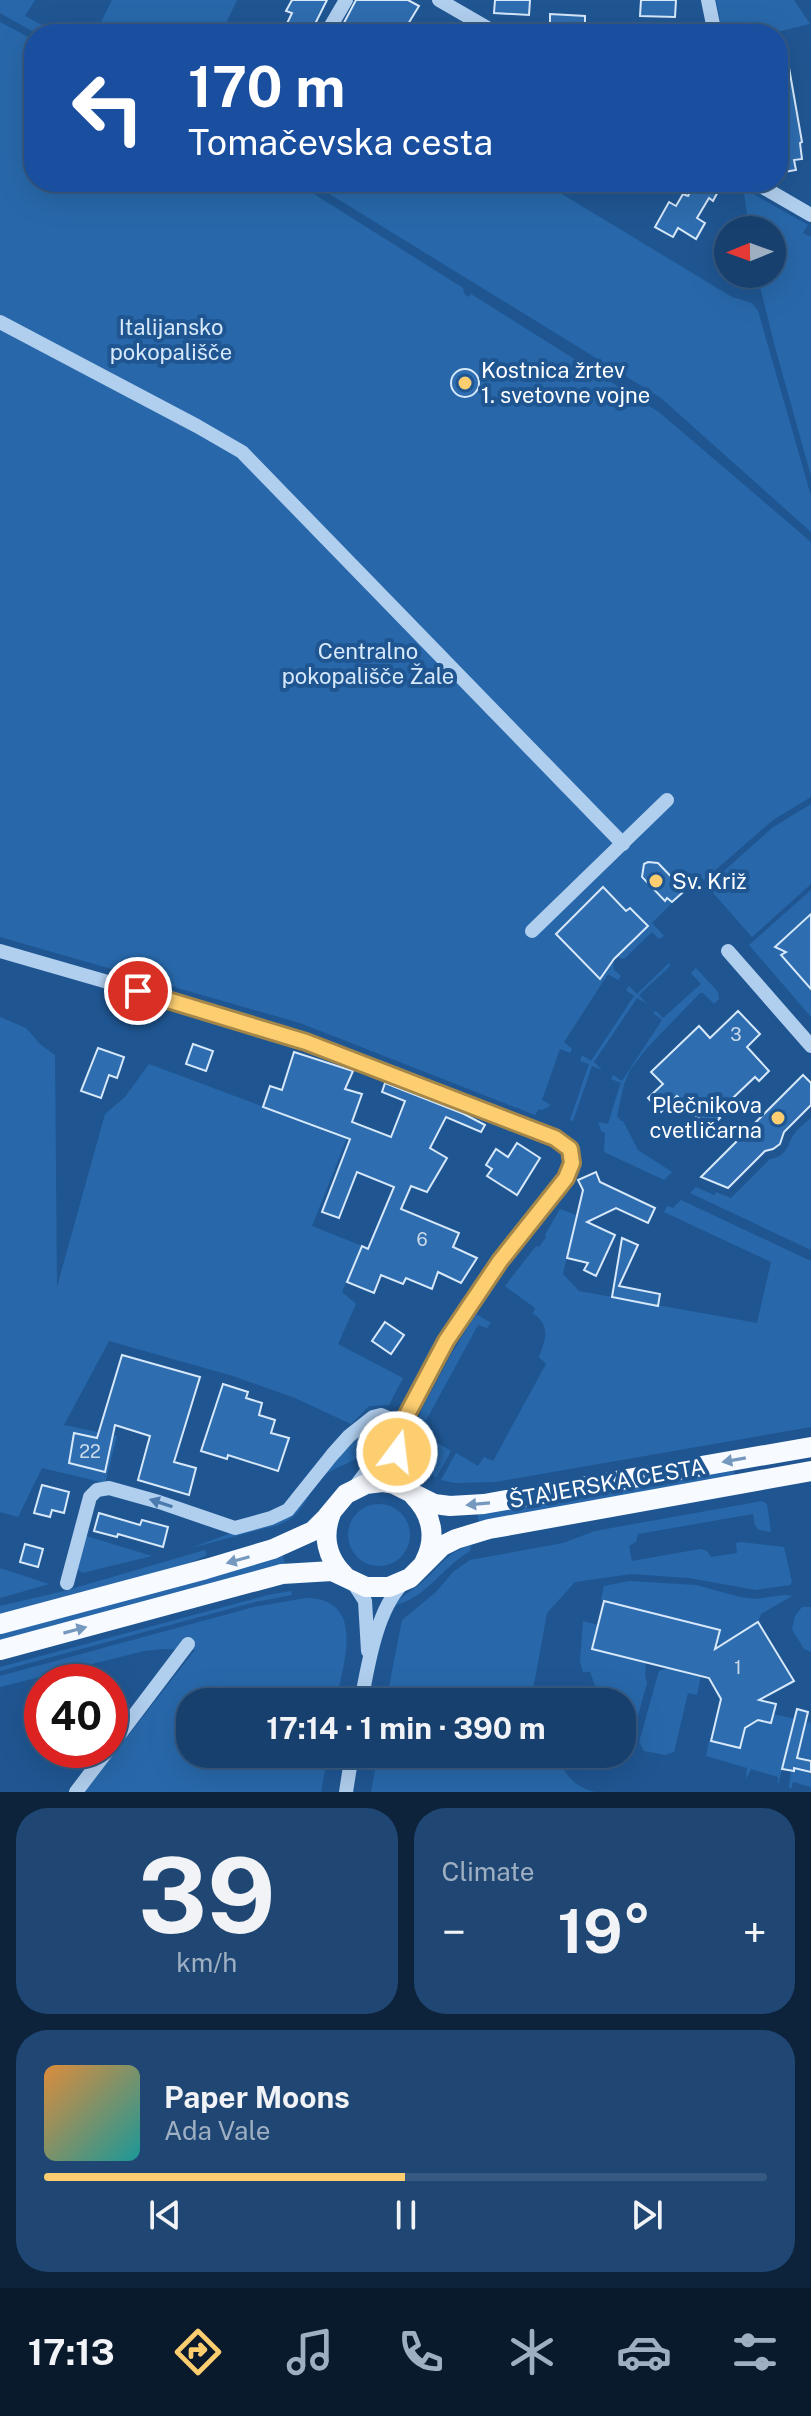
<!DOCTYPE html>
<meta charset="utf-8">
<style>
:root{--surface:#17406e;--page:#204773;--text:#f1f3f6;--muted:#9eafc2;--line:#365981;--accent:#fcce70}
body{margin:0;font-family:"Public Sans",sans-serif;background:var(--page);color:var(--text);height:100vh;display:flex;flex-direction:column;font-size:30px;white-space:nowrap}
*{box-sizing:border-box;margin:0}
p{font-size:26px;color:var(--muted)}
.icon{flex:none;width:44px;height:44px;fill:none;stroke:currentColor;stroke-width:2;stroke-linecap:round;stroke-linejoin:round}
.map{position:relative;height:1792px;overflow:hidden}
.details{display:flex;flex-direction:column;gap:16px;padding:16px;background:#0d233c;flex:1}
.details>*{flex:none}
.hud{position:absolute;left:24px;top:24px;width:764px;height:168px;border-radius:32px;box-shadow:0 8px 32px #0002,0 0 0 2px var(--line);background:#1a4fa0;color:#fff;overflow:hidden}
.needle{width:52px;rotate:269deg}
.buttons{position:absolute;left:714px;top:216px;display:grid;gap:16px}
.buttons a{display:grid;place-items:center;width:72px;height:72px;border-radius:50%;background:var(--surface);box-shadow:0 8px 32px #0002,0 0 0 2px var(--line);font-size:40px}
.speed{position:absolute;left:24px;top:1664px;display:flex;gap:16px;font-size:40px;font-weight:700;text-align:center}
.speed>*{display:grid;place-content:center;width:104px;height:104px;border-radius:50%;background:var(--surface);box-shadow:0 8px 32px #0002,0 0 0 2px var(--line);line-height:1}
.speed .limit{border:12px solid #d22;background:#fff;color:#111}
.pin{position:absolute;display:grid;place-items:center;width:68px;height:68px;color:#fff;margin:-34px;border:4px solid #fff;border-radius:50%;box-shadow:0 2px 8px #0007}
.me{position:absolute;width:88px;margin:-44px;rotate:15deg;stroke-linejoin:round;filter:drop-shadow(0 0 6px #0008)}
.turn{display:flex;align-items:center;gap:28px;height:168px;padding:0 32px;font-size:36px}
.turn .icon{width:104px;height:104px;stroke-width:2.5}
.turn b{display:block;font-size:56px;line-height:68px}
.big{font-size:60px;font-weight:700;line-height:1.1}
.details .card{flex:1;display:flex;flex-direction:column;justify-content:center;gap:12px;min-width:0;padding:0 28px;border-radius:32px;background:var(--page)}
.details .dial{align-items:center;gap:0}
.dial b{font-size:104px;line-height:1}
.song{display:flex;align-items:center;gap:24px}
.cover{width:96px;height:96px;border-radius:12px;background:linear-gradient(135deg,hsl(30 70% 55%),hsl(180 70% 35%))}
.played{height:8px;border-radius:4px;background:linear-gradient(90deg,var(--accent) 50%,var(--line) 50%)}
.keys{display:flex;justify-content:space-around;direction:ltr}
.heat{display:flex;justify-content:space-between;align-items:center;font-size:44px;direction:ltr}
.details .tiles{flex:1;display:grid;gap:16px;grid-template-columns:1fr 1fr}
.card:last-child{grid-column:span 2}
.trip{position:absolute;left:176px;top:1688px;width:460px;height:80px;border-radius:32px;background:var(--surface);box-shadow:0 8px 32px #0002,0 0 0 2px var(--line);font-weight:700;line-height:80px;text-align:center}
.menu{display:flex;height:128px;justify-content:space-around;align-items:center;background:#091a2c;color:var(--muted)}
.menu .icon{width:56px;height:56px}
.menu .current{color:var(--accent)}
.menu b{font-size:36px;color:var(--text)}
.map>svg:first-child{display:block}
.green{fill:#2868aa}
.building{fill:#2e6daf;stroke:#d6e8fa;stroke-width:2}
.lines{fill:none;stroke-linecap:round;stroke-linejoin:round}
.minor{stroke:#b0ceee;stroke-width:14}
.major{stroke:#f7faff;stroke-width:20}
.oneway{fill:#7598be}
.oneway2{fill:#4a7aae}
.route-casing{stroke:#a48649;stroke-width:20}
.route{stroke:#fcce70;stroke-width:14}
.poi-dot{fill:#fcce70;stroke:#1f5692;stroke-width:3}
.labels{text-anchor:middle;stroke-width:8;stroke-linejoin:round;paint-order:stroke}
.number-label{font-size:18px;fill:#cbdaeb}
.park-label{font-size:22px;fill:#d6e8fa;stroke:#1f5692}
.poi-label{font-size:22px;fill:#fff;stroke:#1f5692;text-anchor:start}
.street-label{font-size:22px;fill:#fff;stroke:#1f5692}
</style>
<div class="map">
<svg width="811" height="1792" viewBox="0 0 811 1792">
<rect width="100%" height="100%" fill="#1f5692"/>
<g class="green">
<polygon points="0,0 35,0 25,16 59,34 37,34 0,13"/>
<polygon points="112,0 237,0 221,34 95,34"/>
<polygon points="716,0 794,0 810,24 769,34 723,34"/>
<polygon points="0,22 34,40 34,182 295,182 463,288 464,293 468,297 471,294 660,413 811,542 811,797 773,820 704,880 699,876 652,923 664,936 659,939 652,932 624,959 617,957 613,961 614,970 621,976 618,980 608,974 564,1042 572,1049 570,1053 560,1049 542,1100 551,1105 542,1110 539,1109 535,1115 300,1023 0,937"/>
<polygon points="310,182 542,182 732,297 752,303 758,311 811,496 811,532 661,398"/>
<polygon points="748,191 808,225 803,233 811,237 811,476 775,347 757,274 772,274 772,230 749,230 744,193"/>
<polygon points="811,804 811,884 752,937 707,886 772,828"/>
<polygon points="811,890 811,1017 749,945"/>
<polygon points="669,963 670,966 639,995 646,1003 637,998 594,1062 602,1070 592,1066 573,1121 570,1120 589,1064 580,1061 582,1055 591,1061 634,996 626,990 629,986 637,994"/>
<polygon points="696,968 718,992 719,999 714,1004 703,993 700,993 646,1049 630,1070 624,1084 617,1116 621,1121 623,1121 638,1150 672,1172 664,1180 604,1152 605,1133 601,1131 598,1122 608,1124 619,1088 621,1083 611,1079 613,1075 622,1081 662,1020 653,1013 656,1011 663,1018 701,984 691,973"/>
<polygon points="0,1017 26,1028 41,1045 55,1055 57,1287 105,1114 125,1097 149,1064 347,1138 312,1226 362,1246 342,1292 356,1304 338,1344 403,1378 389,1405 369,1406 351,1424 295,1398 233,1376 109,1341 64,1425 117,1436 105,1483 42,1468 18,1517 0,1512"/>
<path d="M 811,1118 L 811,1250 L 690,1193 L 696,1187 L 714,1195 L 716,1192 L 731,1198 L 770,1159 C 784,1157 787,1149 792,1137 C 796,1130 805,1123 811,1118 Z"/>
<path d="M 681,1200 L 811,1261 L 811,1427 L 495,1482 L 455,1483 L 441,1480 L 456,1453 L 478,1466 L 484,1457 L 493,1461 L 546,1364 L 539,1357 C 546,1339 551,1326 533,1313 L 535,1308 L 505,1286 L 536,1246 L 539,1247 L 546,1237 L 545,1235 L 560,1209 L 576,1215 L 563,1274 L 579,1291 L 757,1323 L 771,1262 L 664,1212 L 667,1206 L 673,1208 Z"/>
<path d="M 476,1314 L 491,1323 L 487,1328 L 478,1325 L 424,1424 L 433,1430 L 429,1438 L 451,1451 L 436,1478 C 428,1472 418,1456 411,1454 L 409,1439 L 424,1405 L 452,1353 Z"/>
<path d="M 376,1424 L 379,1424 C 373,1434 367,1449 358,1457 C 350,1464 336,1466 325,1475 C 305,1493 306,1515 278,1525 L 191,1548 L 234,1532 L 278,1520 L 350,1443 Z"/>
<polygon points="733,1467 735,1478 479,1523 477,1513"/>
<polygon points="762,1501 767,1504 771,1532 759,1530 755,1525 753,1514 638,1534 636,1542 629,1546 632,1561 700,1549 707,1551 711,1557 737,1553 736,1543 741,1542 784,1547 792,1582 790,1585 756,1590 689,1578 631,1574 575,1582 547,1613 532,1695 534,1702 386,1702 402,1620 436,1592 453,1572 470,1560 563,1543 595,1531"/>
<circle cx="379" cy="1535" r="31"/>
<polygon points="83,1535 152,1556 82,1573 76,1567"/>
<path d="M 471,1545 L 470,1551 C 442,1567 427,1598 393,1606 C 400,1597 410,1592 419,1585 C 439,1569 443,1554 471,1545 Z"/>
<polygon points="205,1550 207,1555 178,1568 0,1617 0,1606 64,1591"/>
<polygon points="283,1556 285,1565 0,1642 0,1632"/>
<polygon points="0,1568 49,1584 0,1598"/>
<polygon points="629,1581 696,1585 740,1597 755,1599 785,1595 792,1596 761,1614 758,1622 723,1644 717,1643 720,1629 601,1600 604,1586"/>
<polygon points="291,1591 292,1595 255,1602 0,1671 0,1667 268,1595"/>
<path d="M 306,1598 C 367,1599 343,1664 336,1702 L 190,1702 L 190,1754 L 328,1754 L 321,1792 L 84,1792 L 195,1650 L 163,1649 L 144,1651 L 0,1687 L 0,1676 L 254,1607 Z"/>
<polygon points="802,1607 811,1607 811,1652 804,1649 792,1629 795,1616"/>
<polygon points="583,1621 598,1625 593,1650 646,1663 645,1676 647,1683 630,1745 625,1750 622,1750 622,1702 601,1702 590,1672 583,1672 580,1662"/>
<polygon points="668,1668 701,1676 697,1695 688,1693 674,1752 665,1755 644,1751 639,1742 659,1671"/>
<polygon points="773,1714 795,1719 778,1785 778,1777 751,1769 746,1779 747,1768 706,1756 709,1741 740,1748 745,1728 758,1720 770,1723"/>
<polygon points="806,1722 811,1723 811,1787 793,1782 791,1789 789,1787 791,1771 794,1771"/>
<path d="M 378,1754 L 556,1754 C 565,1775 573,1786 595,1792 L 371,1792 Z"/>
</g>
<g class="building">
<polygon points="292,0 327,0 310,34 282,34 292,13 286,11"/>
<polygon points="356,0 408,0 419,6 402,34 338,34"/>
<polygon points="495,0 530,0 529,15 494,13"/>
<polygon points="641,0 676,0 675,17 640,16"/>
<polygon points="550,14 585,16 585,34 550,34"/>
<polygon points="788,62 802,142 800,143 802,159 794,160 796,170 778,173 778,64"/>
<polygon points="696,182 723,182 713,201 709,198 697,218 705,223 696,239 678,228 673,237 655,227 669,202 676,206 683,194 688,196"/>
<circle cx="465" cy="383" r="14"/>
<polygon points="648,862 658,863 680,886 677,889 682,893 672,902 667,898 665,901 642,877 644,864"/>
<polygon points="603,887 626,911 630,908 648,926 614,959 600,979 556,934"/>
<polygon points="811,914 811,989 781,955 786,952 775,947"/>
<polygon points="738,1011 760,1034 747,1047 769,1071 759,1081 755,1077 716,1114 720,1118 709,1129 677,1096 661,1112 648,1098 663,1084 651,1072 699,1026 710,1038"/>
<polygon points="193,1044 213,1051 206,1071 186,1064"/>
<polygon points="98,1048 124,1057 117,1078 109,1075 101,1098 81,1091"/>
<polygon points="294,1052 353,1071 345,1089 362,1094 352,1122 391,1137 405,1101 382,1092 385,1083 464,1114 485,1125 481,1132 446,1117 430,1148 447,1158 427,1192 411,1186 401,1209 459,1233 453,1247 477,1258 461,1283 438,1272 432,1289 406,1278 403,1284 381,1275 374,1293 347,1282 362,1246 368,1249 394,1187 357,1172 339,1218 322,1212 350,1139 263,1107 270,1086 282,1090"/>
<polygon points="803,1075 811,1083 811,1105 784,1132 780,1144 773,1149 765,1151 728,1188 701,1177"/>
<polygon points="517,1143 540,1158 517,1195 487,1176 492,1169 486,1165 496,1149 508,1157"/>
<polygon points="596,1172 600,1182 655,1208 648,1223 616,1208 587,1222 615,1235 596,1276 584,1270 588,1263 567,1258 583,1190 578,1180"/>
<polygon points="622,1238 638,1245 619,1286 660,1294 658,1306 612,1297"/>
<polygon points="385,1322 404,1335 391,1354 372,1341"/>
<polygon points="122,1355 200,1377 174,1462 196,1468 189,1495 138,1480 150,1436 115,1425 105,1472 69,1463 74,1433 97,1438"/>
<polygon points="223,1384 248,1392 246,1398 262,1403 259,1415 275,1420 271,1433 289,1438 278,1471 228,1455 227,1459 201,1451"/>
<polygon points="42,1485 69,1492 64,1513 52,1510 50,1517 34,1513"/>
<polygon points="99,1513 140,1525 142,1520 168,1527 163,1547 118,1534 117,1537 94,1531"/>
<polygon points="25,1544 43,1549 38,1567 20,1562"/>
<polygon points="604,1601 720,1630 715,1649 758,1622 794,1681 759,1700 776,1704 771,1723 758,1720 745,1728 740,1748 711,1741 721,1699 709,1678 592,1649"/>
<polygon points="797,1709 808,1712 797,1758 811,1761 811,1772 794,1768 794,1771 782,1769"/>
</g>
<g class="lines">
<g class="minor">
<polyline points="439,0 498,34"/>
<polyline points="708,0 715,34"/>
<polyline points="326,34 346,0"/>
<polyline points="754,182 811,215"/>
<polyline points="0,322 197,426 242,452 623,844"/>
<polyline points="532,931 667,800"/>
<polyline points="0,951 243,1021 306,1042 555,1138 570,1149 572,1163 566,1178 482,1285 446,1341 402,1424 355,1487"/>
<polyline points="728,951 811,1046"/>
<polyline points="401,1428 397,1462 405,1489"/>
<polyline points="67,1583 90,1497 97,1490 109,1488 159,1502 235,1528 271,1518 288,1510 332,1455 349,1436 373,1417 381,1415 402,1424"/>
<polyline points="354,1584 365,1601 368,1651"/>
<path d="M 361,1702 C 368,1665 376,1611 403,1583"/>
<polyline points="110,1747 188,1644"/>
<polyline points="76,1792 108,1750"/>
<polyline points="346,1792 352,1754"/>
</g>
<g class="major">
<path d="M 414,1496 C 432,1514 437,1538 425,1561"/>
<path d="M 331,1513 C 322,1536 327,1558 344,1575"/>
<polyline points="0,1624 206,1569 273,1549 313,1531 326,1518 346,1494 366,1484 382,1482 394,1484 434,1504 450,1506 484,1504 811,1447"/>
<polyline points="0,1650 282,1574 332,1571 366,1587 389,1587 410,1578 442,1546 456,1539 489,1529 811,1471"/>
</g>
</g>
<defs><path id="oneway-solid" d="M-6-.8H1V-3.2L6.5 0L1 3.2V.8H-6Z" transform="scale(2)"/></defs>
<g class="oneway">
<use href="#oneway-solid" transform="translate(734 1460) rotate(170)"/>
<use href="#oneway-solid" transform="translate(478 1504) rotate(175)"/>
<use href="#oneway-solid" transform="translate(238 1560) rotate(164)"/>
<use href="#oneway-solid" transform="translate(75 1630) rotate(-15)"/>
</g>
<use class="oneway2" href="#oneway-solid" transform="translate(161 1503) rotate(-162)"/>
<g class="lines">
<defs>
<polyline id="route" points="138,991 306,1042 555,1138 570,1149 572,1163 566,1178 500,1261 446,1341 402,1424 397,1452"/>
</defs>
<use href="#route" class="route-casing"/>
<use href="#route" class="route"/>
</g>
<g class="poi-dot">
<circle cx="465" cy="383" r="8"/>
<circle cx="656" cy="881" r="8"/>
<circle cx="778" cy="1118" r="8"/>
</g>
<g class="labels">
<g class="number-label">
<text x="736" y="1041">3</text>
<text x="422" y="1246">6</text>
<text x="90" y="1458">22</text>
<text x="738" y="1674">1</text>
</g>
<g class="park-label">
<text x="171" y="335">Italijansko<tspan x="171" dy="25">pokopališče</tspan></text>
<text x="368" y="659">Centralno<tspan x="368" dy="25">pokopališče Žale</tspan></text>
</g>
<g class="poi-label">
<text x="481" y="378">Kostnica žrtev<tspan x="481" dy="25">1. svetovne vojne</tspan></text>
<text x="672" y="889">Sv. Križ</text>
<text x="762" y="1113" text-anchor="end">Plečnikova<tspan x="762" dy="25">cvetličarna</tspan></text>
</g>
<g class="street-label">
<text transform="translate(607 1483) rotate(-10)" y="8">ŠTAJERSKA CESTA</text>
</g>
</g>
</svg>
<div class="buttons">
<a><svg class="needle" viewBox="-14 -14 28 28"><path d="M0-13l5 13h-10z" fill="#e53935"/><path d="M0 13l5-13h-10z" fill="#9eafc2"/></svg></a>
</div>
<div class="speed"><div class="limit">40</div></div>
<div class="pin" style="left:138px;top:991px;background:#d93025"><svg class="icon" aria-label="arrive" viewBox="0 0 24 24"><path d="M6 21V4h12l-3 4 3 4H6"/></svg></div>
<svg class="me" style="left:397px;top:1452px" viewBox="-20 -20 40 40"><circle r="17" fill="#fcce70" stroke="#fff" stroke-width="3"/><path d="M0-11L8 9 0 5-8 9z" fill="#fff"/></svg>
<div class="trip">17:14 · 1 min · 390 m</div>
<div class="hud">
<div class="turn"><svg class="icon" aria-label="left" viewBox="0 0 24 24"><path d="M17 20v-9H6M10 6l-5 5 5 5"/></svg><div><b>170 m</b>Tomačevska cesta</div></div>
</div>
</div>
<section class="details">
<div class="tiles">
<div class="card dial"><b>39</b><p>km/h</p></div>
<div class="card"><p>Climate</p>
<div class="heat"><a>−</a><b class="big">19°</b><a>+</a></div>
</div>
<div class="card">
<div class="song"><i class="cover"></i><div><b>Paper Moons</b><p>Ada Vale</p></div></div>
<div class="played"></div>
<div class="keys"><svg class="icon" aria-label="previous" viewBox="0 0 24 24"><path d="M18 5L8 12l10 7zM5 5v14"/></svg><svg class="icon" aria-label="pause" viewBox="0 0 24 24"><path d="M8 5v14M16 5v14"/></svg><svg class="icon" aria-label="next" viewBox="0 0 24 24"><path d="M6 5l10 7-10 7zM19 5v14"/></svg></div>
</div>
</div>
</section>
<nav class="menu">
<b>17:13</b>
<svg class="icon current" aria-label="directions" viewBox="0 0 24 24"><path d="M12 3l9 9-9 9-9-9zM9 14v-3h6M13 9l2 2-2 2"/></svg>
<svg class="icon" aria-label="music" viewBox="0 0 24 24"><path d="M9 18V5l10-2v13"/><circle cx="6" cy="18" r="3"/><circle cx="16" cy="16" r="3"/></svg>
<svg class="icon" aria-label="phone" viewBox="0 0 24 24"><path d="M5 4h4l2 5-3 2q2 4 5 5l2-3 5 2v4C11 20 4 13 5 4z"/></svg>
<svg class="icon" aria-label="climate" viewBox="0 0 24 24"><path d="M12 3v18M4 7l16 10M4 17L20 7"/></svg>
<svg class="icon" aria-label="car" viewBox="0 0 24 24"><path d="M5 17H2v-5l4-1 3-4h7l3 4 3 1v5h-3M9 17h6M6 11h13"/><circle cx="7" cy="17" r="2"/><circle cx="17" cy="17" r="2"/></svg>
<svg class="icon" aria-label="filters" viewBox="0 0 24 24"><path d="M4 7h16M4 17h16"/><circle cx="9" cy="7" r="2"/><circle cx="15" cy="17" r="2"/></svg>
</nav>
